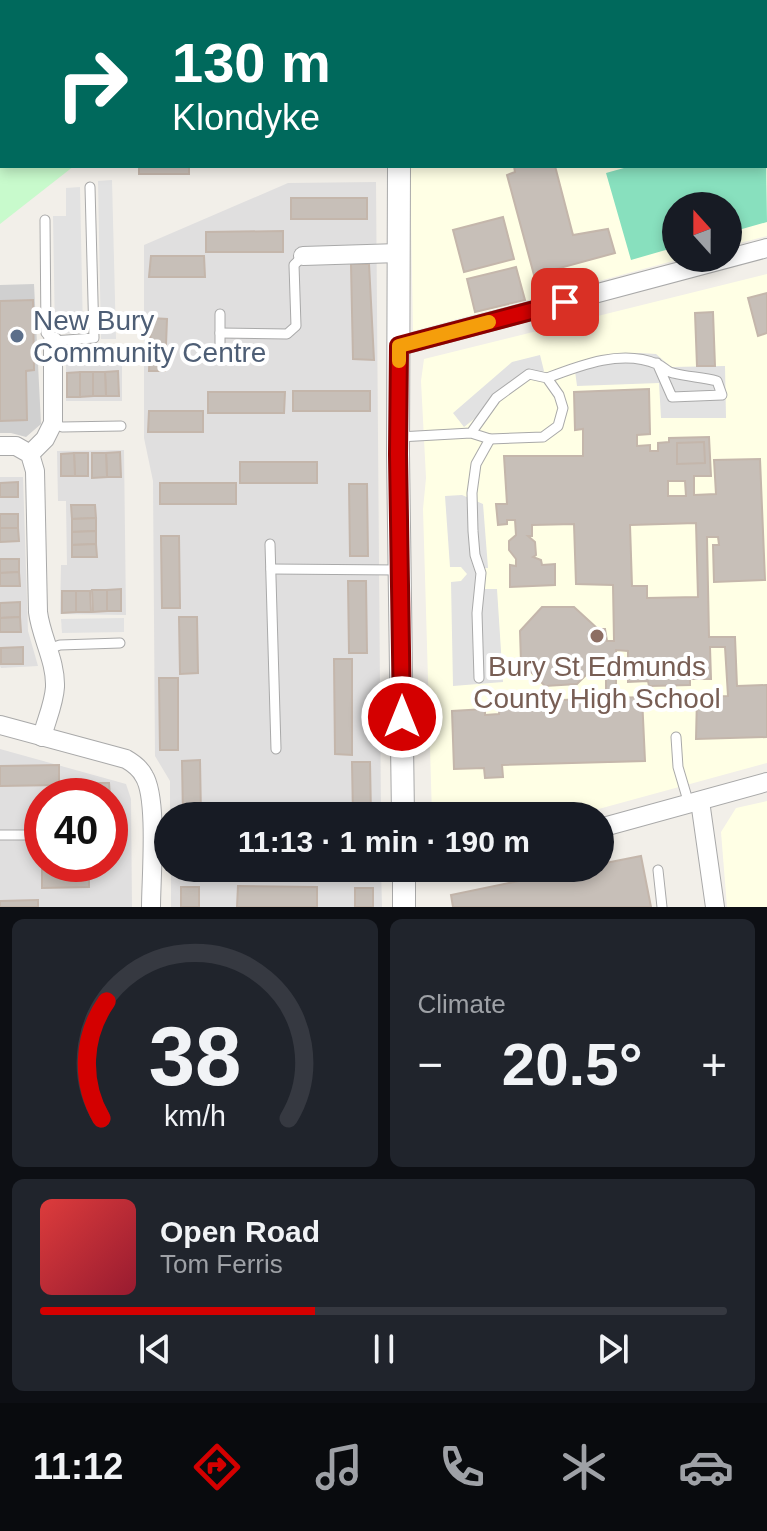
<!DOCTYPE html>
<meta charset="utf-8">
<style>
:root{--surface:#171b24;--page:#20242c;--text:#f1f3f6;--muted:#9ea1a6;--line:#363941;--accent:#d40000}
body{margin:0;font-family:Helvetica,sans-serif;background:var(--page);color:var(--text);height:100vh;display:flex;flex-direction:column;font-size:30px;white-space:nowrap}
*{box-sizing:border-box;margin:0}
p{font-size:26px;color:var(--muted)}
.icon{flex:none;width:44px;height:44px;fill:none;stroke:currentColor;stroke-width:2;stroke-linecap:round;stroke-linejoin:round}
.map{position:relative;height:907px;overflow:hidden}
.details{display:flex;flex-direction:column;gap:12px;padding:12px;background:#0d0f14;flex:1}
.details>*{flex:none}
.top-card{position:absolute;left:0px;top:0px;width:768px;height:168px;box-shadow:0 4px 12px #0003;background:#00695c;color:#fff;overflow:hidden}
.needle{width:52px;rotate:339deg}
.buttons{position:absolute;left:662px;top:192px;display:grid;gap:16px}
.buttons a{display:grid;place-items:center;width:80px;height:80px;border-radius:50%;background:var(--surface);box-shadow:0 4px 12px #0003;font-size:40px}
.speed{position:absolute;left:24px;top:778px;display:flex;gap:16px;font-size:40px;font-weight:700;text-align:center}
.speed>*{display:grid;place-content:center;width:104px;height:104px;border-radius:50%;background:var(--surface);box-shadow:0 4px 12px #0003;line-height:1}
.speed .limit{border:12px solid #d22;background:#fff;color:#111}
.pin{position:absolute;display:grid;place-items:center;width:68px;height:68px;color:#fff;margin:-34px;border-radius:16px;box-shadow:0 4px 12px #0006}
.me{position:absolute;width:88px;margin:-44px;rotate:0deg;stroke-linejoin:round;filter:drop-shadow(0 0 6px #0008)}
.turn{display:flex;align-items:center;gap:28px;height:168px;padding:0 40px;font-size:36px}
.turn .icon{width:104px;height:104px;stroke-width:2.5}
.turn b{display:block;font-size:56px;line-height:68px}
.big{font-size:60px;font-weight:700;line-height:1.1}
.details .card{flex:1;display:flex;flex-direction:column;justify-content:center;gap:12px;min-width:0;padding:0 28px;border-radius:12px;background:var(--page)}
.details .dial{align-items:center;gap:0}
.dial svg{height:208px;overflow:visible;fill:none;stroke:var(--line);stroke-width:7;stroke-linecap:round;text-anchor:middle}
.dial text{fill:var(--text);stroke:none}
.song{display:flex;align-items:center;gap:24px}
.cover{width:96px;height:96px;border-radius:12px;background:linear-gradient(135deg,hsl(0 70% 55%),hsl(350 70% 35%))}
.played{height:8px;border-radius:4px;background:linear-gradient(90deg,var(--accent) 40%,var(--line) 40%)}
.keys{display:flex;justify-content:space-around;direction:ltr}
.heat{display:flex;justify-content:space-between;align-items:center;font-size:44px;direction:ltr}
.details .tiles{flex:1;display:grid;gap:12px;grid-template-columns:1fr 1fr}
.card:last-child{grid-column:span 2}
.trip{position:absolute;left:154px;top:802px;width:460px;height:80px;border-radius:40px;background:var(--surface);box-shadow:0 4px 12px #0003;font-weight:700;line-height:80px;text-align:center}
.tab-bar{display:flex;height:128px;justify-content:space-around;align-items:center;background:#090b0e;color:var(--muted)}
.tab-bar .icon{width:56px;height:56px}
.tab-bar .selected{color:var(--accent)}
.tab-bar b{font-size:36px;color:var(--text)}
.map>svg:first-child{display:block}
.residential{fill:#e0dfdf;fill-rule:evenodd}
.education{fill:#ffffe5}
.religious{fill:#d0d0d0}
.park{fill:#c8facc}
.pitch{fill:#88e0be}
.parking{fill:#e2e2e2}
.building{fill:#c7bfb8;stroke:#c4b6ab;stroke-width:2;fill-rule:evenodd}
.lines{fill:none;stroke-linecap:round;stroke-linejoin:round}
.service-casing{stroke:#a9a9a9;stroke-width:11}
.minor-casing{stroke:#a9a9a9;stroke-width:20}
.tertiary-casing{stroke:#a9a9a9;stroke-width:24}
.service{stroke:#fff;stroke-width:9}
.minor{stroke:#fff;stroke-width:18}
.tertiary{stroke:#fff;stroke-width:22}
.route-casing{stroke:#8a0000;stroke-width:20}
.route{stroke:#d40000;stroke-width:14}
.slow{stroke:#f59e0b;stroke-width:14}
.service-dot{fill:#5c6f8a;stroke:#fff;stroke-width:3}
.education-dot{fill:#8d6e63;stroke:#fff;stroke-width:3}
.labels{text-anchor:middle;stroke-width:8;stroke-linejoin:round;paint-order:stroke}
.service-label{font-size:28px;fill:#4e5e75;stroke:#fff;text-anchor:start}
.education-label{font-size:28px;fill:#785e54;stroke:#fff}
</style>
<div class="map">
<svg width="767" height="907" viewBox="0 0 767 907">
<rect width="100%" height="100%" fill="#f2efe9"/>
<g class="residential">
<polygon points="376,182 381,816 170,816 170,781 155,756 153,481 144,438 144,245 288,183"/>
<polygon points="122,346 122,401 66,401 66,347"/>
<polygon points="124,450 126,615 60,614 61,565 67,565 66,504 66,501 58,501 57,451"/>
<polygon points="0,477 23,477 28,631 38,666 1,668 0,666"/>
<path d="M 0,749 L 126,784 L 131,799 L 132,907 L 0,907 ZM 42,796 L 110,796 L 110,864 L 42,864 Z"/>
<polygon points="171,868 381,868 382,907 171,907"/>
</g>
<g class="education">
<polygon points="511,0 767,0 767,236 728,246 728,206 676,206 676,258 684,258 413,331 410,166 766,166 766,2"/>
<polygon points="767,274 767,763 573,816 432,816 423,509 426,478 421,381 424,359"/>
<polygon points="767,801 767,907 727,907 721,832 736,808"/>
</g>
<polygon class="religious" points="34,284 41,424 26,437 11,433 0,433 0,285"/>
<polygon class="park" points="0,0 122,0 2,2 2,166 74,166 0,224"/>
<polygon class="pitch" points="766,162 767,222 728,233 728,206 676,206 676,247 631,260 606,173 631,166 766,166"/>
<g class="parking">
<polygon points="112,180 116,339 101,339 98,181"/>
<polygon points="80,187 83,333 55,334 53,216 66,216 66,188"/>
<polygon points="640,353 656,354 671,367 725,366 726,418 661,418 659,383 577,386 574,363"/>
<polygon points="540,355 544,371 537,376 529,375 464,427 453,413 512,362"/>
<polygon points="462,495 483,504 488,568 484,568 484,589 497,589 503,682 453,686 451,582 461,581 467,574 461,567 450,567 445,496"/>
<polygon points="124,618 124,632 62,633 61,619"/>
</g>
<g class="building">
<rect x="139" y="166" width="50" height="8"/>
<polygon points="514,166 555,166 573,235 608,229 615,253 534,275 507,175 515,172"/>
<rect x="291" y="198" width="76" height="21"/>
<polygon points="503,217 514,259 464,272 453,230"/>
<polygon points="283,231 283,252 206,252 206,232"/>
<polygon points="151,256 204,256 205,277 149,277"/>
<polygon points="351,264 369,264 374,360 353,359"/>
<polygon points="516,267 525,300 475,312 467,279"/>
<polygon points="767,293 767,333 758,336 748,298"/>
<polygon points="33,300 34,370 26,371 27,420 0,421 0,301"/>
<polygon points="713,312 715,366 697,366 695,313"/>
<polygon points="151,318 167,319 165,371 149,371"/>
<polygon points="118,371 119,396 106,396 105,372"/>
<polygon points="80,372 93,372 93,396 80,397"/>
<polygon points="80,372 80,397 67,397 67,373"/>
<polygon points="93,372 105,372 106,396 93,396"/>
<path d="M 649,389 L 650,434 L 637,435 L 637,446 L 650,445 L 650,451 L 658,451 L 658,443 L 669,442 L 669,438 L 709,437 L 711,476 L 694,476 L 694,495 L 716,494 L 714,460 L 760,459 L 765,580 L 714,582 L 713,545 L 719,545 L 718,537 L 707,537 L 709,637 L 735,637 L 737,686 L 767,685 L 767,737 L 696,739 L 697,697 L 728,696 L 725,647 L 710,647 L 711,679 L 690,679 L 690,685 L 649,686 L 648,681 L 628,682 L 628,651 L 616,650 L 616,698 L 642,697 L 645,761 L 502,765 L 503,777 L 485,778 L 484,768 L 454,769 L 452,711 L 485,709 L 485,715 L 499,714 L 500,703 L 606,698 L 606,662 L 599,662 L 577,684 L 545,686 L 521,662 L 520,631 L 542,607 L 574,607 L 598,629 L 605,629 L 607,641 L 614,641 L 613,585 L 576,584 L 574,524 L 532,525 L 532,536 L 528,536 L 535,542 L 536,555 L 533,557 L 541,560 L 542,565 L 555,564 L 555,585 L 510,587 L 510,565 L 516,566 L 516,559 L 509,550 L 509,541 L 516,535 L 515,520 L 507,520 L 507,524 L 498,525 L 496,504 L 507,504 L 504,456 L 583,456 L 583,429 L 575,430 L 574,392 ZM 668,481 L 685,481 L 686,496 L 668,496 ZM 696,523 L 698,597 L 647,598 L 647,586 L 632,586 L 630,525 Z"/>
<rect x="293" y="391" width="77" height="20"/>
<polygon points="208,392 285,392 284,413 208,413"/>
<polygon points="149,411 203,411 203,432 148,432"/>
<polygon points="704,442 705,463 677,464 677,443"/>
<polygon points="120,452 121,477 107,477 106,453"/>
<polygon points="74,453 88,453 88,476 75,476"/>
<polygon points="74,453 75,476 61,476 61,454"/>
<polygon points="92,453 106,453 107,477 92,478"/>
<rect x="240" y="462" width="77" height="21"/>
<polygon points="18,482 18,497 0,497 0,483"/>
<rect x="160" y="483" width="76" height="21"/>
<polygon points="349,484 367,484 368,556 350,556"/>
<polygon points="71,505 95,505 96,518 72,519"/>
<rect x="0" y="514" width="18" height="14"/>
<polygon points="96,518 96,531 72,532 72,519"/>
<polygon points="0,528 18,528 19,541 0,542"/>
<polygon points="96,531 96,544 72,545 72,532"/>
<polygon points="161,536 179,536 180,608 162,608"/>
<polygon points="96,544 97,557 72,557 72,545"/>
<polygon points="0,559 19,559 19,572 0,573"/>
<polygon points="19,572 20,586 0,586 0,573"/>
<polygon points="348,581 366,581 367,653 349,653"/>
<polygon points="121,589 121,611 107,611 107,590"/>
<polygon points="92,590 107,590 107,611 93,612"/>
<polygon points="62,591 76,591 76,612 62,613"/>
<polygon points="76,591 90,591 91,612 76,612"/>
<polygon points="20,602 20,617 0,618 0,603"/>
<polygon points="20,617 21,632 0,632 0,618"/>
<polygon points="179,617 197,617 198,673 180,674"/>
<polygon points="23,647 23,664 1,664 1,648"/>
<polygon points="334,659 352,659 352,755 335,754"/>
<polygon points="159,678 178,678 178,750 160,750"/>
<polygon points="200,760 201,816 183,816 182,761"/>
<polygon points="352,762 370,762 371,816 353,816"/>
<polygon points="59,765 59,785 0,786 0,766"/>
<polygon points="89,783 109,783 110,796 89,796"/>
<polygon points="641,856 651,907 453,907 451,895 582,868 600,868 600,864"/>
<polygon points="89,866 89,887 42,888 42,867"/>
<polygon points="238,886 317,887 317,907 237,907"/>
<rect x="181" y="887" width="18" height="20"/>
<rect x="355" y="888" width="18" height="19"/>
<polygon points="38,900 38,907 0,907 0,901"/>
</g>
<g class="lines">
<defs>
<g id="service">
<polyline points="356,2 356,0"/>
<polyline points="644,2 651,0"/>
<polyline points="45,220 46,333 53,341 94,338 90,187"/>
<polyline points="220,333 287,334 296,326 294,265 303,256"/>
<polyline points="220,349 220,314"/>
<path d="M 547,378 C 581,365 622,349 657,364 C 663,366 667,372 673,373 C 688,377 702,377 717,381 L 722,395 L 672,397 L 657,363"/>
<polyline points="53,423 62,427 121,426"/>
<polyline points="399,437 471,433 490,439 543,437 558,426 563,408 559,395 547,378 529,374 496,398 471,433"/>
<polyline points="270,544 276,749"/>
<polyline points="271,569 398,570"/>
<polyline points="48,649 60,645 120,643"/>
<polyline points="479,678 477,613 481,573 475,555 473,531 472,493 476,464 490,439"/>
<polyline points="676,737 678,767 689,804"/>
<polyline points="0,835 27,835"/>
<polyline points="658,870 662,907"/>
</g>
<g id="minor">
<polyline points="303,256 399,253"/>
<polyline points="399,346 767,248"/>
<path d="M 0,446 L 16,446 L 30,454 L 35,471 L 38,612 C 41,637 56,661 55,687 C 54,704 46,721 42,737"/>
<polyline points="30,454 45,439 53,423 53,341"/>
<path d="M 0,725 L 126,759 C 133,763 140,768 144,776 C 158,798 151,878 151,907"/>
<polyline points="700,801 715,907"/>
<polyline points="600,828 767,782"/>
<polyline points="404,872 455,868"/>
</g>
<g id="tertiary">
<polyline points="402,2 402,0"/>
<polyline points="399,166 398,454 403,816"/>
<polyline points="404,868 404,907"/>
</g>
</defs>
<use href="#service" class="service-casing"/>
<use href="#minor" class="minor-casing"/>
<use href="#tertiary" class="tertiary-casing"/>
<use href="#service" class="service"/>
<use href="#minor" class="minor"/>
<use href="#tertiary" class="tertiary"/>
</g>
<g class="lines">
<defs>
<polyline id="route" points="402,717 398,454 399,346 565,302"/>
</defs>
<use href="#route" class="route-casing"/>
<use href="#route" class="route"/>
<polyline class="slow" points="399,361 399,346 489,322"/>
</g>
<circle class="service-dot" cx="17" cy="336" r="8"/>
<circle class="education-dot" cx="597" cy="636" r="8"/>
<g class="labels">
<g class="service-label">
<text x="33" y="330">New Bury<tspan x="33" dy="32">Community Centre</tspan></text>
</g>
<g class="education-label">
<text x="597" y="676">Bury St Edmunds<tspan x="597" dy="32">County High School</tspan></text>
</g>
</g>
</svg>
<div class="buttons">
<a><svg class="needle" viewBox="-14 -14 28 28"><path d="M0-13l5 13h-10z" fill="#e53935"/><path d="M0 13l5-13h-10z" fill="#9ea1a6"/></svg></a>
</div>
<div class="speed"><div class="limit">40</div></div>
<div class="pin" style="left:565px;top:302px;background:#d93025"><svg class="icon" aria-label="arrive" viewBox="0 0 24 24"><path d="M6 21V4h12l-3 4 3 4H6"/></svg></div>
<svg class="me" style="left:402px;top:717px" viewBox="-20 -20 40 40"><circle r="17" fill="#d40000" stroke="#fff" stroke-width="3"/><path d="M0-11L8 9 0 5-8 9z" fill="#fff"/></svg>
<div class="trip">11:13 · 1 min · 190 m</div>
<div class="top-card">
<div class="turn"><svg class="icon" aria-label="right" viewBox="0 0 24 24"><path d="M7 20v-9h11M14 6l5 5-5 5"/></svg><div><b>130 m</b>Klondyke</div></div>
</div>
</div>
<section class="details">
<div class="tiles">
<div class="card dial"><svg viewBox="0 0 100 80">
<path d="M14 69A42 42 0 1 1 86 69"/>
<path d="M14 69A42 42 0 0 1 16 24" stroke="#d40000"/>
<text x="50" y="56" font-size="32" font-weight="700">38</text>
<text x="50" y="72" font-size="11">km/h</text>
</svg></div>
<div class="card"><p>Climate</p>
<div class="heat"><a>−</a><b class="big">20.5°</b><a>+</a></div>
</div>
<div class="card">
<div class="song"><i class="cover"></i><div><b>Open Road</b><p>Tom Ferris</p></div></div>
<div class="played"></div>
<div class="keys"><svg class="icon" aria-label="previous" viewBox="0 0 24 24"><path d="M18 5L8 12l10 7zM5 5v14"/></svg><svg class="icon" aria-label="pause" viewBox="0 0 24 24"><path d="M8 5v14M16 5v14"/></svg><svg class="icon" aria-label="next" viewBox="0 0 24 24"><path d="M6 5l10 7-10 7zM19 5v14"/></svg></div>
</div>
</div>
</section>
<nav class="tab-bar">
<b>11:12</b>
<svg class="icon selected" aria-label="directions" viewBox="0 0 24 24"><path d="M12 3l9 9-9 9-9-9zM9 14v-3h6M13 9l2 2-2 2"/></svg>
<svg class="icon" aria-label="music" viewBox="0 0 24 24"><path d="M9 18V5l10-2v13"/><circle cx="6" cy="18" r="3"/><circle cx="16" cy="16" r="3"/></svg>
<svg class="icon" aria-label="phone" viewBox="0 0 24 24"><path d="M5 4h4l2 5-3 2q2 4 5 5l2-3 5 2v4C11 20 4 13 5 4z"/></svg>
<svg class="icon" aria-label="climate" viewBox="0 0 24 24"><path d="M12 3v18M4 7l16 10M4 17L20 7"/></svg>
<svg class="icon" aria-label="car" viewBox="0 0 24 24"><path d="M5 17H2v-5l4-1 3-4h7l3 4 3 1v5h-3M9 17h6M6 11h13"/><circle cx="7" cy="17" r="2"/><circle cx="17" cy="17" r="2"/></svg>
</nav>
